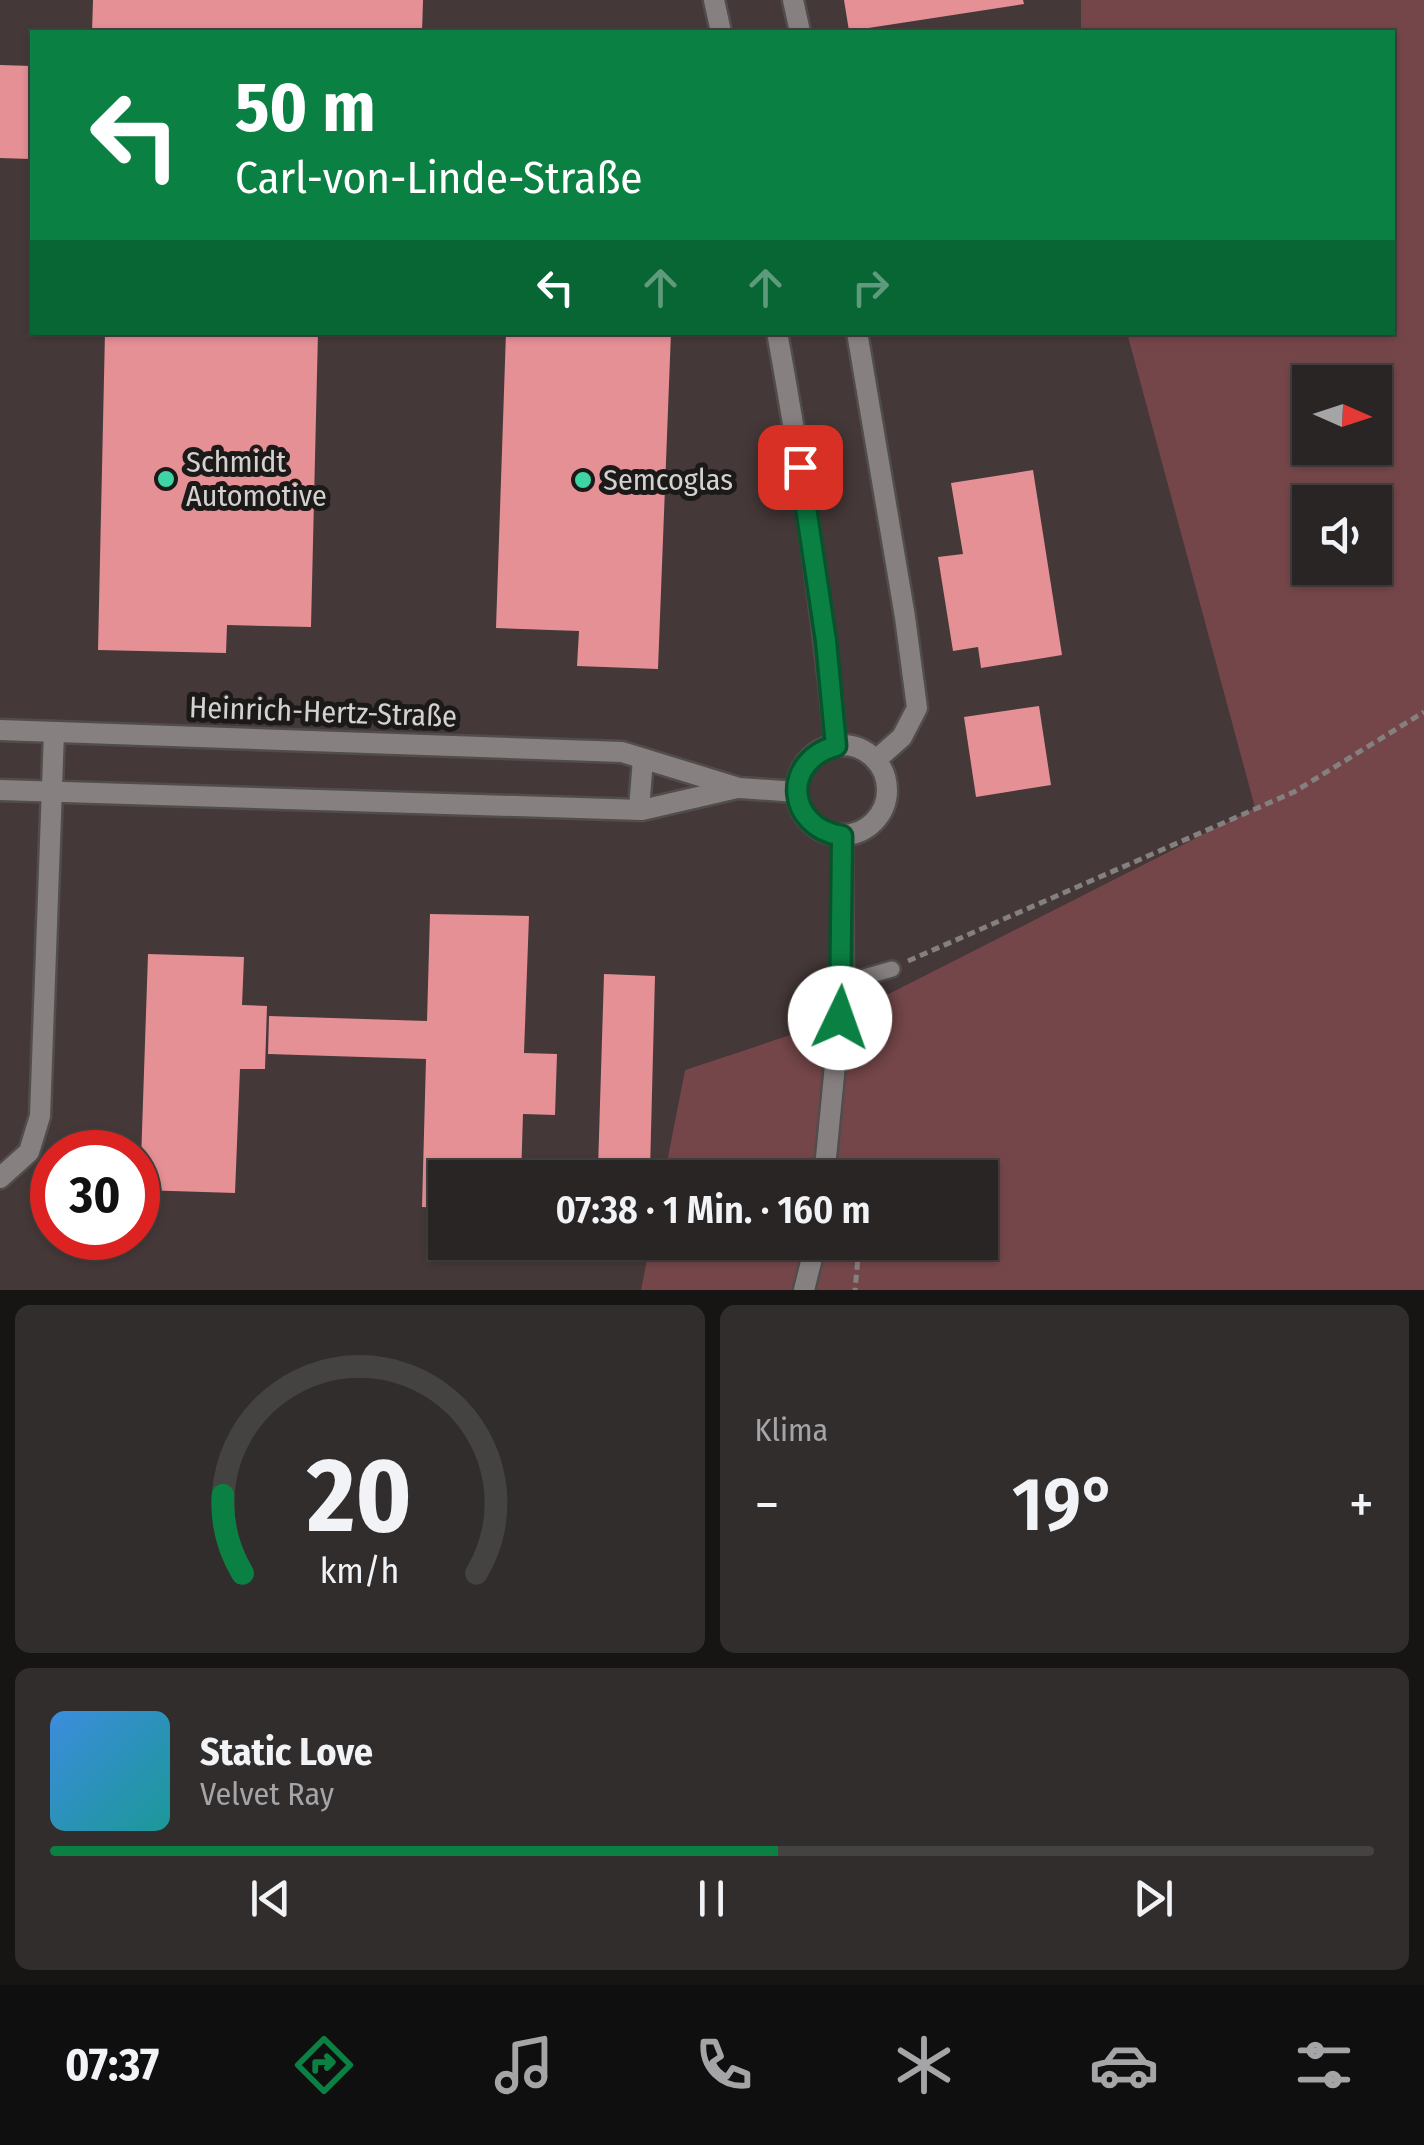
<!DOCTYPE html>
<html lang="de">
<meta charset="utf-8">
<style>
:root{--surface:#292525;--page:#312d2d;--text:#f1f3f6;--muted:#a5a5a7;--line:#454242;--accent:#0b8043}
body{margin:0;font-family:"Fira Sans Condensed",sans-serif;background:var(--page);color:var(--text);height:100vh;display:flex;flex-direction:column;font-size:38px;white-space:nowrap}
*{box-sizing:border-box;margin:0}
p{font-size:32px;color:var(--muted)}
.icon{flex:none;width:55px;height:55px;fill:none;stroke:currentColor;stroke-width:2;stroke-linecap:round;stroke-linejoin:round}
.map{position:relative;height:1290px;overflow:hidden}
.sheet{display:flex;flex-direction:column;gap:15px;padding:15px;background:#171414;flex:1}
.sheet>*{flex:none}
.guide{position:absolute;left:30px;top:30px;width:1365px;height:305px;border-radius:0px;box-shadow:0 2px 8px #0004,0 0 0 2px var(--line);background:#0b8043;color:#fff;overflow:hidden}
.needle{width:65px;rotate:93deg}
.controls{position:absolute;left:1292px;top:365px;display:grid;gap:20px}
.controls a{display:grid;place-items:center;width:100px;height:100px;border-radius:0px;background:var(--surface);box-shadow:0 2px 8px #0004,0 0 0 2px var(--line);font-size:50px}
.speed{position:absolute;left:30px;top:1130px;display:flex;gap:20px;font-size:50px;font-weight:700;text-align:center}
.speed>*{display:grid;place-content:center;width:130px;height:130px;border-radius:50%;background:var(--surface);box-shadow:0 2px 8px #0004,0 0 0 2px var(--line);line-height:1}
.speed .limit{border:15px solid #d22;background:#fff;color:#111}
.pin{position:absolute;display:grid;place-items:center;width:85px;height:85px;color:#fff;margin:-42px;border-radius:20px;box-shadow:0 5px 15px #0006}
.me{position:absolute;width:110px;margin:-55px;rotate:3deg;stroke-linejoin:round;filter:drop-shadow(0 0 8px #0008)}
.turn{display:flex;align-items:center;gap:35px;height:210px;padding:0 40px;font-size:45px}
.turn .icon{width:130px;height:130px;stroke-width:2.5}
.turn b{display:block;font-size:70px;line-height:85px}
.lanes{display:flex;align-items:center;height:95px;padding:0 40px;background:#0003;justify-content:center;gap:50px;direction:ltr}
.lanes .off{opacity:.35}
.big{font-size:75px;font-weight:600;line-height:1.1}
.sheet .widget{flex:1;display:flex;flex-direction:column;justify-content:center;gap:15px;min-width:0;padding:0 35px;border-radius:15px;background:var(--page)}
.sheet .dial{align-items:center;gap:0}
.dial svg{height:260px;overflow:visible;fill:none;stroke:var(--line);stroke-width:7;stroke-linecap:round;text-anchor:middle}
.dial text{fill:var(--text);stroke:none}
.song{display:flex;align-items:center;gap:30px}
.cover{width:120px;height:120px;border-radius:15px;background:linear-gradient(135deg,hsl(210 70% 55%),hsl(180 70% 35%))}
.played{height:10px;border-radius:5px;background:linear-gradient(90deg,var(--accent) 55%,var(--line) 55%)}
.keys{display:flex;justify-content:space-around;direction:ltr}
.heat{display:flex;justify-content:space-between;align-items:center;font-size:55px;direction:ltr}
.sheet .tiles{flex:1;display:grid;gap:15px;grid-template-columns:1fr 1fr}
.widget:last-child{grid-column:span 2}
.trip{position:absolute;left:428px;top:1160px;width:570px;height:100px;border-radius:0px;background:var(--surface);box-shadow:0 2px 8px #0004,0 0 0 2px var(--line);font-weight:600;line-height:100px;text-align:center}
.tabs{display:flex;height:160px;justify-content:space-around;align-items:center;background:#100f0f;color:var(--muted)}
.tabs .icon{width:70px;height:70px}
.tabs .active{color:var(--accent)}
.tabs b{font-size:45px;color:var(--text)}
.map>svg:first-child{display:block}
.built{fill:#453838;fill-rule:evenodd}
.green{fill:#744649;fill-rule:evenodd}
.building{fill:#e49095}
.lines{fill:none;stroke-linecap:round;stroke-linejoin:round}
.lane-casing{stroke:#514d4d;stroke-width:20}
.street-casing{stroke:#514d4d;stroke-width:25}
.path{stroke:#858080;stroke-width:5;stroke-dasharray:8 5;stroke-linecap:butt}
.lane{stroke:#878080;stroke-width:15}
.street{stroke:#878080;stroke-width:20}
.route-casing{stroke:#07532c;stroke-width:25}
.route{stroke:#0b8043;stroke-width:18}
.poi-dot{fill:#3ed4a3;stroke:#1c1919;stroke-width:4}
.labels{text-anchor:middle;stroke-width:10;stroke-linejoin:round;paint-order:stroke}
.poi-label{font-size:30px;fill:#d5d1d1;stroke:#1c1919;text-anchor:start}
.street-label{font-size:30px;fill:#d5d1d1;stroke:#1c1919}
</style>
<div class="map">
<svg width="1424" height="1290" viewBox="0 0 1424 1290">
<rect width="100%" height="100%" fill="#373131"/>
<path class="built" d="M 0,0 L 1081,0 L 1081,32 L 32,32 L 32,332 L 1127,333 L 1255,808 L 840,1018 L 685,1070 L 664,1177 L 445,1178 L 445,1242 L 650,1243 L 641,1290 L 0,1290 ZM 52,1152 L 138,1152 L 138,1238 L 52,1238 Z"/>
<path class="green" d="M 1081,0 L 1424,0 L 1424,1290 L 641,1290 L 650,1243 L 980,1242 L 980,1178 L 664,1177 L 685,1070 L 841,1018 L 1255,808 L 1127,333 L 1392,332 L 1392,32 L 1081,32 ZM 1310,382 L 1375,382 L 1375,448 L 1310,448 ZM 1310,502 L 1375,502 L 1375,568 L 1310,568 Z"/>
<g class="building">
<polygon points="93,0 423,0 422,32 92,32"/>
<polygon points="844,0 1023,0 1024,4 849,31"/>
<polygon points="0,65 32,66 31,159 0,158"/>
<polygon points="105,332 318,332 311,627 227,625 226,653 98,650"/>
<polygon points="506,332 671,332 658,669 577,666 579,631 496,628"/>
<polygon points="1033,470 1062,655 981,668 978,647 953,651 938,557 963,554 951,483"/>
<polygon points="1039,706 1051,785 976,797 964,717"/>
<polygon points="430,914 529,916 524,1053 557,1054 555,1115 523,1114 521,1178 445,1178 445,1208 422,1207 426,1059 268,1054 269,1016 427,1021"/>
<polygon points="148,954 244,957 242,1005 267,1006 265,1069 240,1069 235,1193 140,1190"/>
<polygon points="604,974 655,976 650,1171 598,1169"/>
</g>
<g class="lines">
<defs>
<polyline id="lane" points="843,983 892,969"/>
<g id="street">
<polyline points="714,0 721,32"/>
<polyline points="793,0 800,32"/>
<path d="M 777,332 C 802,469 822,607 836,745"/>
<polyline points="857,332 905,617 917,708 902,737 876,760"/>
<polyline points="0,730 622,752 739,788 797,792"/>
<circle cx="842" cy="790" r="45"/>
<polyline points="0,790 642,810 737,788"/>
<polyline points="639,809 643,759"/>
<polyline points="0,1178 29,1152 40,1116 54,732"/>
<polyline points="824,1178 843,983 842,836"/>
<polyline points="804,1290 816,1242"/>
</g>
</defs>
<use href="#lane" class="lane-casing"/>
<use href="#street" class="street-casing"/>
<g class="path">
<polyline points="908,961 1294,792 1424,712"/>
<polyline points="849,1242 859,1247 855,1290"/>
</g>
<use href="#lane" class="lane"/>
<use href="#street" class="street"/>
</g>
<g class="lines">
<defs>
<path id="route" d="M 800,467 L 826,641 L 836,746 C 781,761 786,827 842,836 L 840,1018"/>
</defs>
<use href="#route" class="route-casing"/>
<use href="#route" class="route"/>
</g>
<g class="poi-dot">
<circle cx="166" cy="479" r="10"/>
<circle cx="583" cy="480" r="10"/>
</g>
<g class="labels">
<g class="poi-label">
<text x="186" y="472">Schmidt<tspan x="186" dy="34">Automotive</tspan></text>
<text x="603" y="490">Semcoglas</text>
</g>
<g class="street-label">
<text transform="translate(323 712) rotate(2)" y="10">Heinrich-Hertz-Straße</text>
</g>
</g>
</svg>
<div class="controls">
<a><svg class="needle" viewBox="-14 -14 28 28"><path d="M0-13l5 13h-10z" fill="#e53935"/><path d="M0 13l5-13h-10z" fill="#a5a5a7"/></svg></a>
<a><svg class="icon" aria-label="sound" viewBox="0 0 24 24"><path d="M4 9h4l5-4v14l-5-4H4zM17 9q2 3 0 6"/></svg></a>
</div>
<div class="speed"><div class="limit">30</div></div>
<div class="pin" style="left:800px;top:467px;background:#d93025"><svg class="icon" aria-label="arrive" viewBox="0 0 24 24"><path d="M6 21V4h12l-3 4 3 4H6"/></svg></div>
<svg class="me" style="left:840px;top:1018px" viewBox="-20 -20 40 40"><circle r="19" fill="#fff"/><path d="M0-13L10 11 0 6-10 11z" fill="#0b8043"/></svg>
<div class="trip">07:38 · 1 Min. · 160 m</div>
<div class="guide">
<div class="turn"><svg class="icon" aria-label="left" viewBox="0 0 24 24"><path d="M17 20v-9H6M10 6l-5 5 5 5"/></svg><div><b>50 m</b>Carl-von-Linde-Straße</div></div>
<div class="lanes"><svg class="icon" aria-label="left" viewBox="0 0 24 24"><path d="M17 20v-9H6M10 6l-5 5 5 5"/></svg><svg class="icon off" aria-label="ahead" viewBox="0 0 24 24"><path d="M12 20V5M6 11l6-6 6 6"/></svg><svg class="icon off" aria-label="ahead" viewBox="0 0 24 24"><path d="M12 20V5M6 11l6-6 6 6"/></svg><svg class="icon off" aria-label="right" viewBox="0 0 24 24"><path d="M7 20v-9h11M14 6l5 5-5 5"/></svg></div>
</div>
</div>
<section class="sheet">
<div class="tiles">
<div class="widget dial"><svg viewBox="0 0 100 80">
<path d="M14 69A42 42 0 1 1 86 69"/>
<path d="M14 69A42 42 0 0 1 8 45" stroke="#0b8043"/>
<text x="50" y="56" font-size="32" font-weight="700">20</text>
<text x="50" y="72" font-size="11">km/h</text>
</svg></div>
<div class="widget"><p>Klima</p>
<div class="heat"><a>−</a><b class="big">19°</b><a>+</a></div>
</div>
<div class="widget">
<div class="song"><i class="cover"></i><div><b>Static Love</b><p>Velvet Ray</p></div></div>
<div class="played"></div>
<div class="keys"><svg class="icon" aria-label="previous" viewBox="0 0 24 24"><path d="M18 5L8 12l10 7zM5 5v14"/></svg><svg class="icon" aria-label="pause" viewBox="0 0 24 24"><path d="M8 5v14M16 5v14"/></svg><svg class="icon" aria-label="next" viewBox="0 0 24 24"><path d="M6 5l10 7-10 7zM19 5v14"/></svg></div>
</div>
</div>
</section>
<nav class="tabs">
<b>07:37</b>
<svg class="icon active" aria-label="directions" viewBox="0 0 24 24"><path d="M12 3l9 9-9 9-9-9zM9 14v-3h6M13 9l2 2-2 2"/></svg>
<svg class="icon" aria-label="music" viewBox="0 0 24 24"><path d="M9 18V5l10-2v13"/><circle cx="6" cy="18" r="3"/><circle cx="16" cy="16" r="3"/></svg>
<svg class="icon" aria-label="phone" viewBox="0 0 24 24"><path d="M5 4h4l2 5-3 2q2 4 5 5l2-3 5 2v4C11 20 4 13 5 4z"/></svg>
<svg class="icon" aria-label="climate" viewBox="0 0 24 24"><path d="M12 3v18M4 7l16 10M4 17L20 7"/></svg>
<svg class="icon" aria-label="car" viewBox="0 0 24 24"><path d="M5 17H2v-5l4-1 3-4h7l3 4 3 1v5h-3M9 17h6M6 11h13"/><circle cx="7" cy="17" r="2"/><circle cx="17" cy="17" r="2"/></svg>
<svg class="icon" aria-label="filters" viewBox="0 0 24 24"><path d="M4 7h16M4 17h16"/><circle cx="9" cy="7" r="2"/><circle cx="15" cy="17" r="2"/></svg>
</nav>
